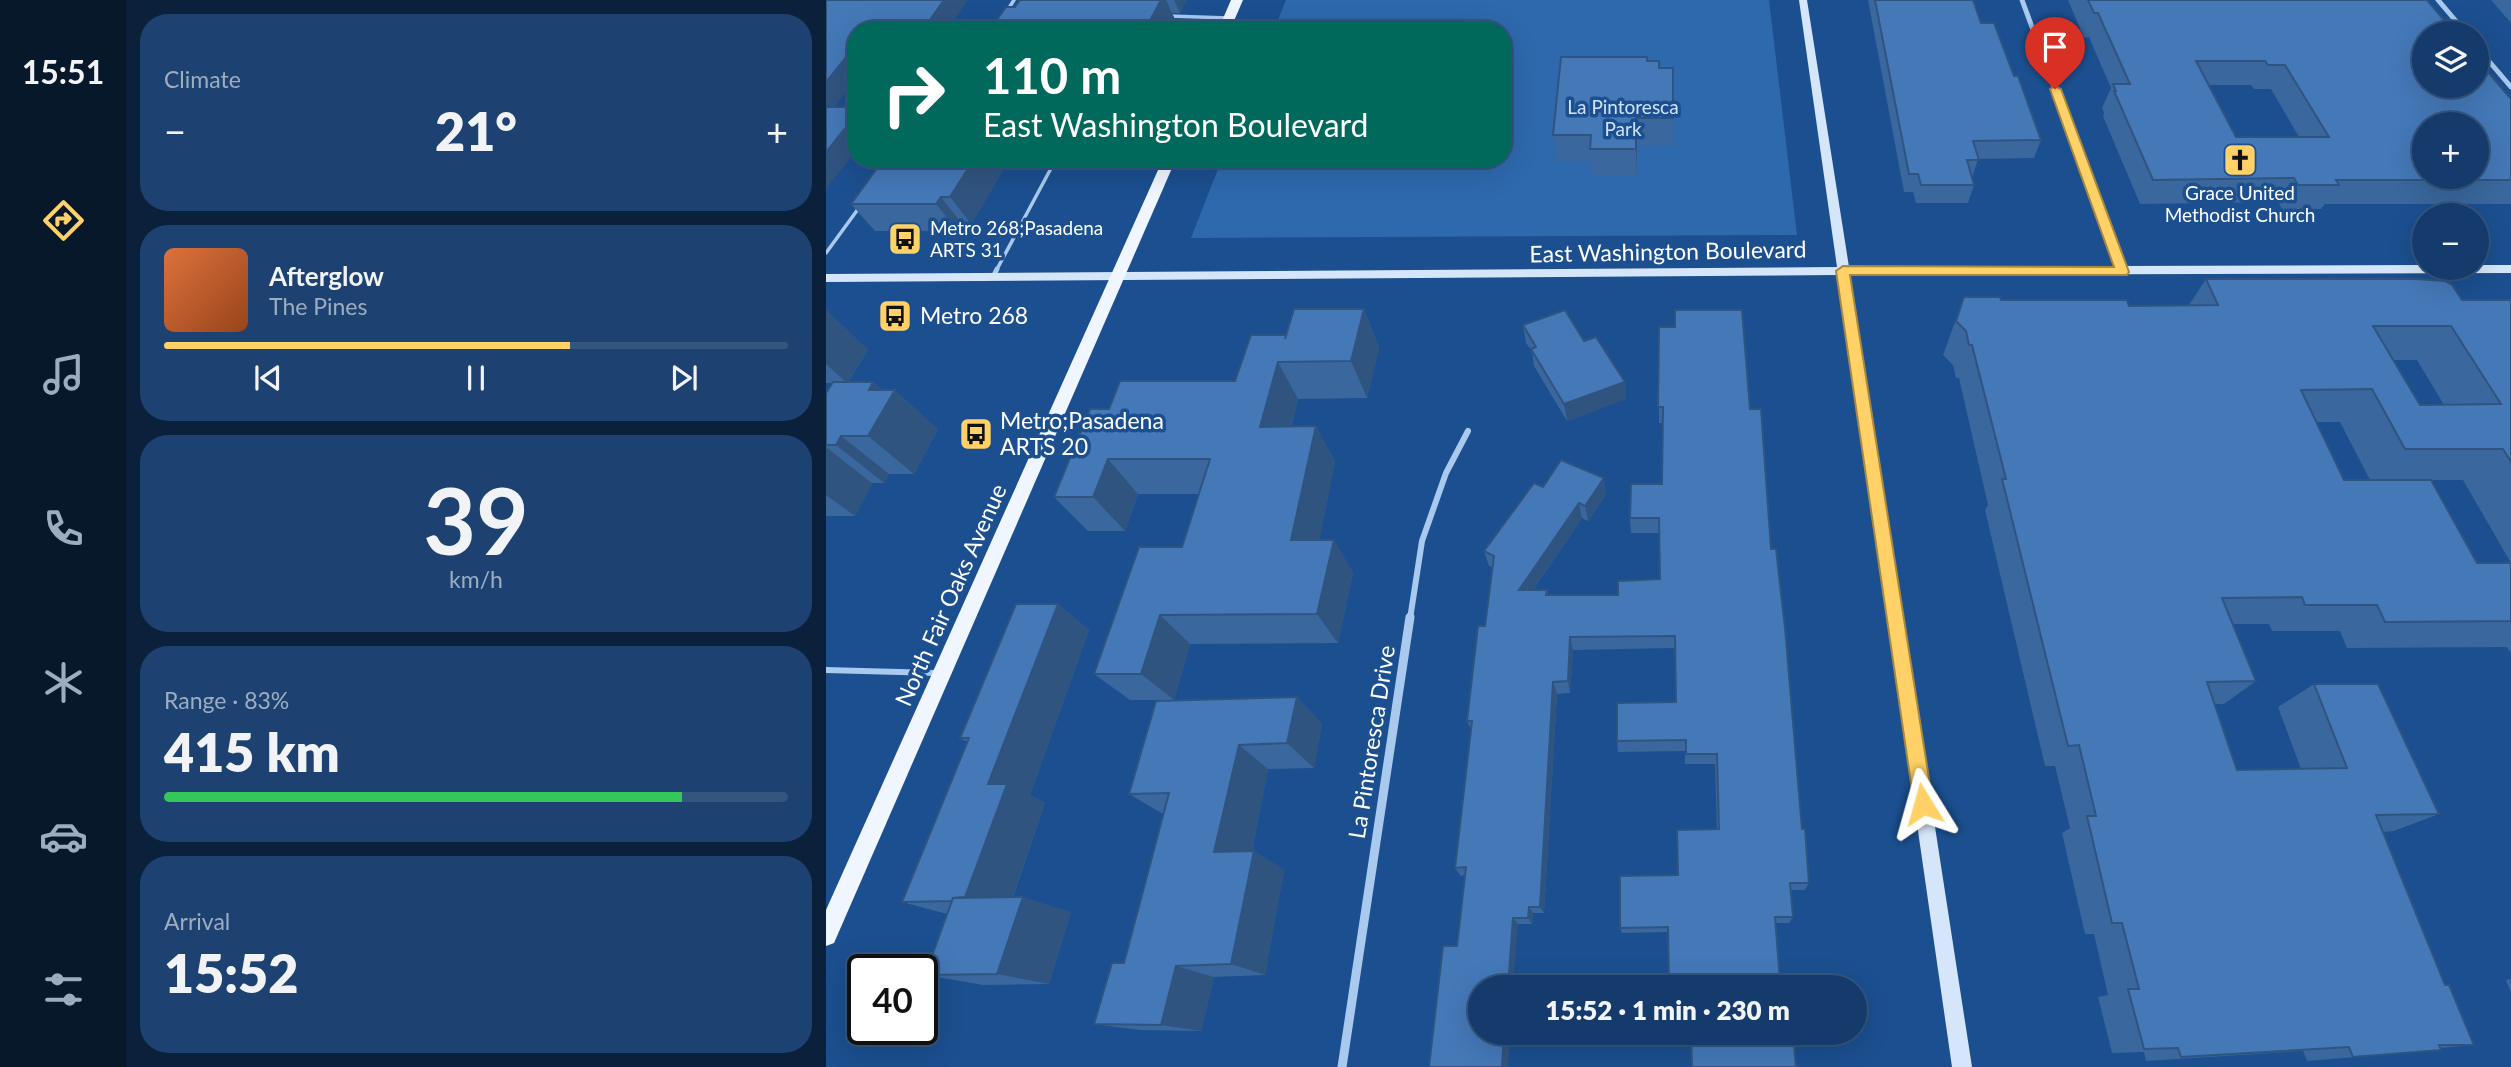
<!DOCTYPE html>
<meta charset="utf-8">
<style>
:root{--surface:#143b6b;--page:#1d4271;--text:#f1f3f6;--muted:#9dadc1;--line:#33557e;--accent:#ffd166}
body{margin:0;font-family:Lato,sans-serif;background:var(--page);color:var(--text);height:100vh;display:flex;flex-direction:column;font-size:26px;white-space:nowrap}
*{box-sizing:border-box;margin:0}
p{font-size:23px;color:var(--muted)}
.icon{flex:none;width:38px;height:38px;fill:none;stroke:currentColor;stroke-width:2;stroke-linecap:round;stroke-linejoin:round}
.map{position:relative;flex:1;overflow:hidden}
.details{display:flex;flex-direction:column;gap:14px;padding:14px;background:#0b203b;width:700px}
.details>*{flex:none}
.hud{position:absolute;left:21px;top:21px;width:665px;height:147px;border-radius:28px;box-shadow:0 7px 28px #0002,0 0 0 2px var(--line);background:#00695c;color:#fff;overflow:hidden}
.fabs{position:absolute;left:1586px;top:21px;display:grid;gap:14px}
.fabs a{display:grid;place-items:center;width:77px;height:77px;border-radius:50%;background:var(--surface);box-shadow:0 7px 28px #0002,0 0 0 2px var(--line);font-size:35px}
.speed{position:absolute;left:21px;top:954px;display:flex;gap:14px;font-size:35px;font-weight:700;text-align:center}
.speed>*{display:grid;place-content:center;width:91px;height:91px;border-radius:50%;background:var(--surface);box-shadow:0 7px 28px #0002,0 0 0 2px var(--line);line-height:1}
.speed .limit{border:4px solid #111;border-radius:10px;background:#fff;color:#111}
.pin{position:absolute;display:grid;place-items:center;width:60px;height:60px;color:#fff;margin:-72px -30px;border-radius:50% 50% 50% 0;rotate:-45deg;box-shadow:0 0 7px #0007}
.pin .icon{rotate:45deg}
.me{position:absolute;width:77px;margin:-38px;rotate:352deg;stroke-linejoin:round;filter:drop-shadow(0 0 5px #0008)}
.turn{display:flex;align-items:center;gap:24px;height:147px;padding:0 21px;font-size:32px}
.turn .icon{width:91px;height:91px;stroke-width:2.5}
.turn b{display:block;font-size:49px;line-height:60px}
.big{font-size:52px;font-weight:800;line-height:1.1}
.details .card{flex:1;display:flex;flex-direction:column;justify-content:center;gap:10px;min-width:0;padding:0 24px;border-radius:28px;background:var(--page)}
.details .dial{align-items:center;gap:0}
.dial b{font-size:91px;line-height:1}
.song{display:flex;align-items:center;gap:21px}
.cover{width:84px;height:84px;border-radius:10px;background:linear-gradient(135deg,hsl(20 70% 55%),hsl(20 70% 35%))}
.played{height:7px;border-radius:4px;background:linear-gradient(90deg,var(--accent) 65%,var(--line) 65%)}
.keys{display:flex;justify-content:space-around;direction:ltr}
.heat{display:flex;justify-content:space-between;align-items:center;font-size:38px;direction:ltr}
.charge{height:10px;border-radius:5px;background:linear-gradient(90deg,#34c759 83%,var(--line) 0)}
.trip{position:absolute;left:642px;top:975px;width:399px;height:70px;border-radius:35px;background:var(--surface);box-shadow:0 7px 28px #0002,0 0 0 2px var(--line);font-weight:800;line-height:70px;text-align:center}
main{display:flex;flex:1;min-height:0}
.tab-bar{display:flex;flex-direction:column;width:126px;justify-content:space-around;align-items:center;background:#08182b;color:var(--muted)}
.tab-bar .icon{width:49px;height:49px}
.tab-bar .on{color:var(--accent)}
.tab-bar b{font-size:32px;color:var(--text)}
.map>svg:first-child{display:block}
.green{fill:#2e69ad}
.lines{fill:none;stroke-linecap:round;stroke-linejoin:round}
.lane-far2{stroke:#a9c9ee;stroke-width:3.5}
.lane-far1{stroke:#a9c9ee;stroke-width:5}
.lane{stroke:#a9c9ee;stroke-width:6}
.street-far2{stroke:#a9c9ee;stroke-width:5}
.street-far1{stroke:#a9c9ee;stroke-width:6}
.street{stroke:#a9c9ee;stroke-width:9}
.secondary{fill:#d6e6fa;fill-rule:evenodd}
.primary{fill:#f0f6ff;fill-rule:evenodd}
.wall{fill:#3a679d;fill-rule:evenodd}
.shaded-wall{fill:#305480}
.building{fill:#4478b7;stroke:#305480;stroke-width:2;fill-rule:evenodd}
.route{fill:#ffd166;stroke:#a68842;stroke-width:2}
.labels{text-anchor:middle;stroke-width:7;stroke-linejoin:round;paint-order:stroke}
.far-park-label{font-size:19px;fill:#cfe3fa;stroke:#1b4f8f}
.far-poi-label{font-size:19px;fill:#fff;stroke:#1b4f8f}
.street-label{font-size:23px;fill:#fff;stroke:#1b4f8f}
.poi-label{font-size:23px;fill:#fff;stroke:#1b4f8f;text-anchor:start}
</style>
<main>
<nav class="tab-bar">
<b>15:51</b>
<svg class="icon on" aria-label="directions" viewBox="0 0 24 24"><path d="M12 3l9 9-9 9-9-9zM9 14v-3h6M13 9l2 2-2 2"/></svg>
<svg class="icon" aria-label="music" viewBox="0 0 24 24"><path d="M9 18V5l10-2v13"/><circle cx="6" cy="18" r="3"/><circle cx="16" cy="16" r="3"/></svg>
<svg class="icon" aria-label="phone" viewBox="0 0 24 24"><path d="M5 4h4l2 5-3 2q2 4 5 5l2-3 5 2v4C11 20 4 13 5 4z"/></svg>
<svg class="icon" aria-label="climate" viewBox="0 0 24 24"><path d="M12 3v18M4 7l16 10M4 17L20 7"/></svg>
<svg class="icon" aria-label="car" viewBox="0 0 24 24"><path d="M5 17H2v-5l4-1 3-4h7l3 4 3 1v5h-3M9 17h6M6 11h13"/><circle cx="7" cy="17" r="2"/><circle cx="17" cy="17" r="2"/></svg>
<svg class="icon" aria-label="filters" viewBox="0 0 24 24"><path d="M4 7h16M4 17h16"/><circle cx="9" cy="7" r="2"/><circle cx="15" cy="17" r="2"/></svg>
</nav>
<section class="details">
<div class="card"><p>Climate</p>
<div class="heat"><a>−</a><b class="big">21°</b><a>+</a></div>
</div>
<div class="card">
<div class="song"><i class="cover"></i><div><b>Afterglow</b><p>The Pines</p></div></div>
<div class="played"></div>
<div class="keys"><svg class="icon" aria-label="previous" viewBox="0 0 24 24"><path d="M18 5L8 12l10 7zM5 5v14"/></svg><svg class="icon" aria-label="pause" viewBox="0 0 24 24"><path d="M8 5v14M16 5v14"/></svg><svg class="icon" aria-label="next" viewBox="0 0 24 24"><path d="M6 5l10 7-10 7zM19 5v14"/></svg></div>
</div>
<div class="card dial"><b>39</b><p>km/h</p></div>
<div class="card"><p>Range · 83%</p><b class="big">415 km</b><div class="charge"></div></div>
<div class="card"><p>Arrival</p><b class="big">15:52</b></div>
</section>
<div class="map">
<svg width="1685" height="1067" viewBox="0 0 1685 1067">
<rect width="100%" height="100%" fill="#1b4f8f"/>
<polygon class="green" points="460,0 943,0 971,235 365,238 396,159 677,159 677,30 448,30"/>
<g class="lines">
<g class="lane-far2">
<polyline points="181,11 188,0"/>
<polyline points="343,16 403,18"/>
<polyline points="0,253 35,205"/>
<polyline points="170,271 230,159"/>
</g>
<polyline class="lane-far1" points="167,277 171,269"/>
<polyline class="lane" points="0,670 110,673"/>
<g class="street-far2">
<polyline points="1196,0 1296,271"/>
<polyline points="1612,0 1640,33"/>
<polyline points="1650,46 1685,87"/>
</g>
<g class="street-far1">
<polyline points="1295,269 1296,272"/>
<polyline points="584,619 596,541 620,473 642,431"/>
</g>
<polyline class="street" points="516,1067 584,617"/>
<polygon class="secondary" points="973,0 981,0 1023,267 1598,265 1598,268 1650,268 1650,265 1685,265 1685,273 1024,275 1146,1067 1126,1067 1012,275 0,282 0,274 1011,267"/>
<g class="primary">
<polygon points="405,0 417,0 404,30 392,30"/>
<polygon points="337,159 350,159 8,943 0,946 0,910"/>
</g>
</g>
<g class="wall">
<polygon points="194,0 361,0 354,13 346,13 350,22 165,28 189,7"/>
<polygon points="1042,0 1147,0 1155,23 1188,76 1215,140 1208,158 1152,159 1146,178 1148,185 1142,203 1090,203 1087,192 1078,192"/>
<path d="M 1242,0 L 1601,0 L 1685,99 L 1685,204 L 1499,204 L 1495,209 L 1456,209 L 1452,202 L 1314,204 L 1277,116 L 1278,113 L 1276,108 L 1285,88 L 1263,37 L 1258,38 ZM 1383,85 L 1425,85 L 1428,89 L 1445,89 L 1473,137 L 1410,137 Z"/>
<polygon points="1665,0 1685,0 1685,23"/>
<polygon points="821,61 833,68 847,68 847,145 811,145 811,175 766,175 765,162 731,162 727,135"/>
<polygon points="58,159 184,159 145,224 136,224 132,231 49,231 25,204"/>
<path d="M 1380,279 L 1636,300 L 1685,300 L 1685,654 L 1681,647 L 1521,648 L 1514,631 L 1446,631 L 1443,624 L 1407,624 L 1430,681 L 1398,704 L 1389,704 L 1411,770 L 1475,769 L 1452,707 L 1488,684 L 1613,814 L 1568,831 L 1557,832 L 1619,985 L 1648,1045 L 1614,1048 L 1615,1050 L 1481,1061 L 1477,1051 L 1320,1061 L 1318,1052 L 1286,1053 L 1272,997 L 1282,995 L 1268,934 L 1259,934 L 1236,833 L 1244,828 L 1229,766 L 1219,766 L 1159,510 L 1162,505 L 1133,378 L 1130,378 L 1127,365 L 1117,355 L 1138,297 L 1175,300 L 1303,306 L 1363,305 ZM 1568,360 L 1591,360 L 1618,405 L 1594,405 ZM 1490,422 L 1514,422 L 1544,480 L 1518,480 ZM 1605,480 L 1637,480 L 1685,563 L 1651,563 Z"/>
<polygon points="538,309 553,348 541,398 472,399 465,427 490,426 509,462 493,540 527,572 512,643 364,644 348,700 471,697 496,724 488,768 442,769 426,851 428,851 458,870 439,975 388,977 375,1031 314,1030 268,1024 298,963 337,814 303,794 339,700 304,700 268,674 356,547 373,494 312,494 299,531 262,531 228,497 283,409 409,381 460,335"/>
<polygon points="0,310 42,350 22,382 47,382 56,390 112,429 88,474 63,474 58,483 46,483 29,516 0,516 0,393 6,383 0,383"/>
<polygon points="697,325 758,341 799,382 800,399 741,421 708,366 706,351 700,343"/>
<polygon points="833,327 924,409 945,549 976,829 983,883 979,890 965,890 967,917 963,923 949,923 843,987 842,932 796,933 794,928 851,875 891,829 889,764 859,764 859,751 792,752 791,741 850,702 849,648 747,650 744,693 731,694 718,913 707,913 706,924 692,924 631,946 639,875 635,876 629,868 645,729 641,721 659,626 666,567 663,566 658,551 717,487 780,494 762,521 756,518 707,590 721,590 722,595 792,595 834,579 833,533 805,533 804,518 836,484 837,423 833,423"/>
<polygon points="232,604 263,630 204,795 219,803 187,897 245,912 223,984 157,985 99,975 121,914 76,902 141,742 134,738"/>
<polygon points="1685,979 1685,993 1680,980"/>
</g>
<g class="shaded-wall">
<polygon points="118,0 142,0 121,30 97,30"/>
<polygon points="335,0 340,0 350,22 346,30 319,30"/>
<polygon points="348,0 361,0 354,13"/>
<polygon points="30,45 30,80 0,117 0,82"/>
<polygon points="30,115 30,151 0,189 0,152"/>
<polygon points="810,118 811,145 811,175 810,149"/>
<polygon points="148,159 184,159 145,224 124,197"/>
<polygon points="115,197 136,224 132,231 110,204"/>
<polygon points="538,309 553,348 541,398 525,361"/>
<polygon points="0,310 42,350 21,383 0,364"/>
<polygon points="452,362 472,399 455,463 434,427"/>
<polygon points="47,382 65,398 69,390 112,429 88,474 42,436 43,390"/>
<polygon points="799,382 800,399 741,421 738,404"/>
<polygon points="490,426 509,462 487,572 465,540"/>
<polygon points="15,436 63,474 58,483 10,445"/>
<polygon points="0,447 47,484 29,516 0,495"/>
<polygon points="282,459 312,494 299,531 267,497"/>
<polygon points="778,478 780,494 762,521 759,506"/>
<polygon points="753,503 756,518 697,604 693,590"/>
<polygon points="508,540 527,572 512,643 491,614"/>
<polygon points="232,604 263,630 204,795 219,803 181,913 138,901 162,784"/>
<polygon points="334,615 364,644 348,700 315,674"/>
<polygon points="744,637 747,650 744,693 742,681"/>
<polygon points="727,682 731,694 718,913 714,907"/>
<polygon points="471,697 496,724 488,768 461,743"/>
<polygon points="413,745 442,769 422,871 388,852"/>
<polygon points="428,851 458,870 439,975 405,964"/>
<polygon points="197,897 245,912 223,984 171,974"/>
<polygon points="703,907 707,913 706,924 702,918"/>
<polygon points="687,918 692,924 687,987 682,987"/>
<polygon points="350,966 388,977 375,1031 335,1025"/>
<polygon points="678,1032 684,1032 682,1067 676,1067"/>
</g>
<g class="building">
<polygon points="0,0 118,0 97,30 30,30 30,45 0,82"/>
<polygon points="194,0 335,0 319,30 150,30 151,28 165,28 180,7 189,7"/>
<polygon points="1049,0 1147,0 1155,23 1168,23 1188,76 1192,76 1215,140 1147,141 1153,160 1141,160 1148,185 1095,185 1092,174 1083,174"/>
<path d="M 1262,0 L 1601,0 L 1629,33 L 1598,33 L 1598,86 L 1650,86 L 1650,58 L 1685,99 L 1685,180 L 1510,180 L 1513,185 L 1472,185 L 1468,178 L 1327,180 L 1288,91 L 1290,91 L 1287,84 L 1304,84 L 1272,13 L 1268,13 ZM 1370,61 L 1439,61 L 1442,65 L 1459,65 L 1503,137 L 1410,137 ZM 1598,124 L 1650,124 L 1650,177 L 1598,177 Z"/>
<polygon points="735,57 821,57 821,61 833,61 833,68 847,68 847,118 810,118 810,149 764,149 765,135 727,135"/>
<polygon points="0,107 30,107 30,115 0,152"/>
<polygon points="58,159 148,159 124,197 115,197 110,204 25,204"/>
<path d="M 1380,279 L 1590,279 L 1619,281 L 1626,285 L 1636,300 L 1685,300 L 1685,462 L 1677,449 L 1579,449 L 1546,389 L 1475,390 L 1518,480 L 1605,480 L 1651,563 L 1685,563 L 1685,621 L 1559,622 L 1551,605 L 1479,605 L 1476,597 L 1396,598 L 1430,681 L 1381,682 L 1411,770 L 1521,768 L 1488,684 L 1552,684 L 1613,814 L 1550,815 L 1619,985 L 1623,985 L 1648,1045 L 1613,1045 L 1615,1050 L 1527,1057 L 1523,1047 L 1355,1057 L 1352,1048 L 1318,1049 L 1302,989 L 1313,989 L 1296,923 L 1286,923 L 1261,816 L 1270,816 L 1253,745 L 1242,746 L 1176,479 L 1180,479 L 1146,345 L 1143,345 L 1140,331 L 1130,321 L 1138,297 L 1174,297 L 1175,300 L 1301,300 L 1303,306 L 1392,305 ZM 1547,326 L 1625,326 L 1675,404 L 1594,405 Z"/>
<polygon points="468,309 538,309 525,361 452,362 434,427 490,426 465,540 508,540 491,614 334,615 315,674 268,674 313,547 356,547 384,459 282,459 267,497 228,497 264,409 283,409 294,381 409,381 425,335 460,335 459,339"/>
<polygon points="739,310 758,341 770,337 799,382 738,404 705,349 710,347 697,325"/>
<polygon points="849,310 916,310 924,409 935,409 945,549 950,549 959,628 976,829 979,829 983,883 964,883 967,917 949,917 954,981 977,981 977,987 843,987 842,927 794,928 794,876 852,875 851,830 893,829 891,754 860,754 860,740 791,741 791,703 850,702 849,636 744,637 742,681 727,682 714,907 703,907 702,918 687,918 682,987 654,987 654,1032 678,1032 676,1067 603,1067 617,946 631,946 640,867 629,868 646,721 641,721 652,626 659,626 668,556 658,551 708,483 717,487 735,460 778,478 759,506 753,503 693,590 721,590 720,595 792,595 792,581 834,579 833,518 804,518 805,484 836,484 837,407 832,407 833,327 849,327"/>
<polygon points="7,382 47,382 43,390 69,390 42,436 15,436 10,445 0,445 0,393"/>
<polygon points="190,604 232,604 162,784 181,784 139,897 127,898 126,901 76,902 143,738 134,738"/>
<polygon points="471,697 461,743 413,745 388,852 428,851 405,964 350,966 335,1025 268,1024 286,963 298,963 343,793 303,794 330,701"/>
<polygon points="197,897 171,974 99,975 127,898"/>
<polygon points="865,1032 967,1032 970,1067 866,1067"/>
</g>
<polygon class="route" points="1229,86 1235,89 1303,272 1301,275 1024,275 1107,804 1104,811 1097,814 1090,811 1088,804 1010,271 1017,266 1288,267 1224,89"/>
<defs>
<symbol id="church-square" viewBox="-11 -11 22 22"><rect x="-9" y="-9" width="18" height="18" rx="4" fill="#ffd166" stroke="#1b4f8f"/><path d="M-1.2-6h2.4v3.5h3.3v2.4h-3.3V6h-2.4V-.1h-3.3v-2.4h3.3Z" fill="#111"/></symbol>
<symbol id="bus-square" viewBox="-11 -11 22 22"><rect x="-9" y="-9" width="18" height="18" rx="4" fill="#ffd166" stroke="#1b4f8f"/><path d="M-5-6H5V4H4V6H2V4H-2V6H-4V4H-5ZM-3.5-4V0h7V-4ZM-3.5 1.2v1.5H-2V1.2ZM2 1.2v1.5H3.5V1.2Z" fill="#111"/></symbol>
</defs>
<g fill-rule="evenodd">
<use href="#church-square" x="1395" y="141" width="38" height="38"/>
<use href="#bus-square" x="60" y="220" width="38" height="38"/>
<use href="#bus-square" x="50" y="297" width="38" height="38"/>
<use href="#bus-square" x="131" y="415" width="38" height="38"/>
</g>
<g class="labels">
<g class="far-park-label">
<text x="797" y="114">La Pintoresca<tspan x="797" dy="22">Park</tspan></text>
</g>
<g class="far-poi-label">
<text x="1414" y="200">Grace United<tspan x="1414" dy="22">Methodist Church</tspan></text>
<text x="104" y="235" text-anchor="start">Metro 268;Pasadena<tspan x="104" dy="22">ARTS 31</tspan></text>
</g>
<g class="street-label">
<text transform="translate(842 252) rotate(-1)" y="8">East Washington Boulevard</text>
<text transform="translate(125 595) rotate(-66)" y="8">North Fair Oaks Avenue</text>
<text transform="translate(546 742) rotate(-81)" y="8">La Pintoresca Drive</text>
</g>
<g class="poi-label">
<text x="94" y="324">Metro 268</text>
<text x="174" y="429">Metro;Pasadena<tspan x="174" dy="26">ARTS 20</tspan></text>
</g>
</g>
</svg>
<div class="fabs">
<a><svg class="icon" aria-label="layers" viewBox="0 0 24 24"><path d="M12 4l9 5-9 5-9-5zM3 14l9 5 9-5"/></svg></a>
<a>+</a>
<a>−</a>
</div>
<div class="speed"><div class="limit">40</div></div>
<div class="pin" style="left:1229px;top:89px;background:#d93025"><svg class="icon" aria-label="arrive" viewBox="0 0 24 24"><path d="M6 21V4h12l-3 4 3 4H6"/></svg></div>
<svg class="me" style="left:1097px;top:804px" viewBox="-20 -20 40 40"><path d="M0-17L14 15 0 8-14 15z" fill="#ffd166" stroke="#fff" stroke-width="4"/></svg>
<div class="trip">15:52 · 1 min · 230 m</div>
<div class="hud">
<div class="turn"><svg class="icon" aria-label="right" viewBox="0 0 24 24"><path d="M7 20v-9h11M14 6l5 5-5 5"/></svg><div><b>110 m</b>East Washington Boulevard</div></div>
</div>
</div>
</main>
